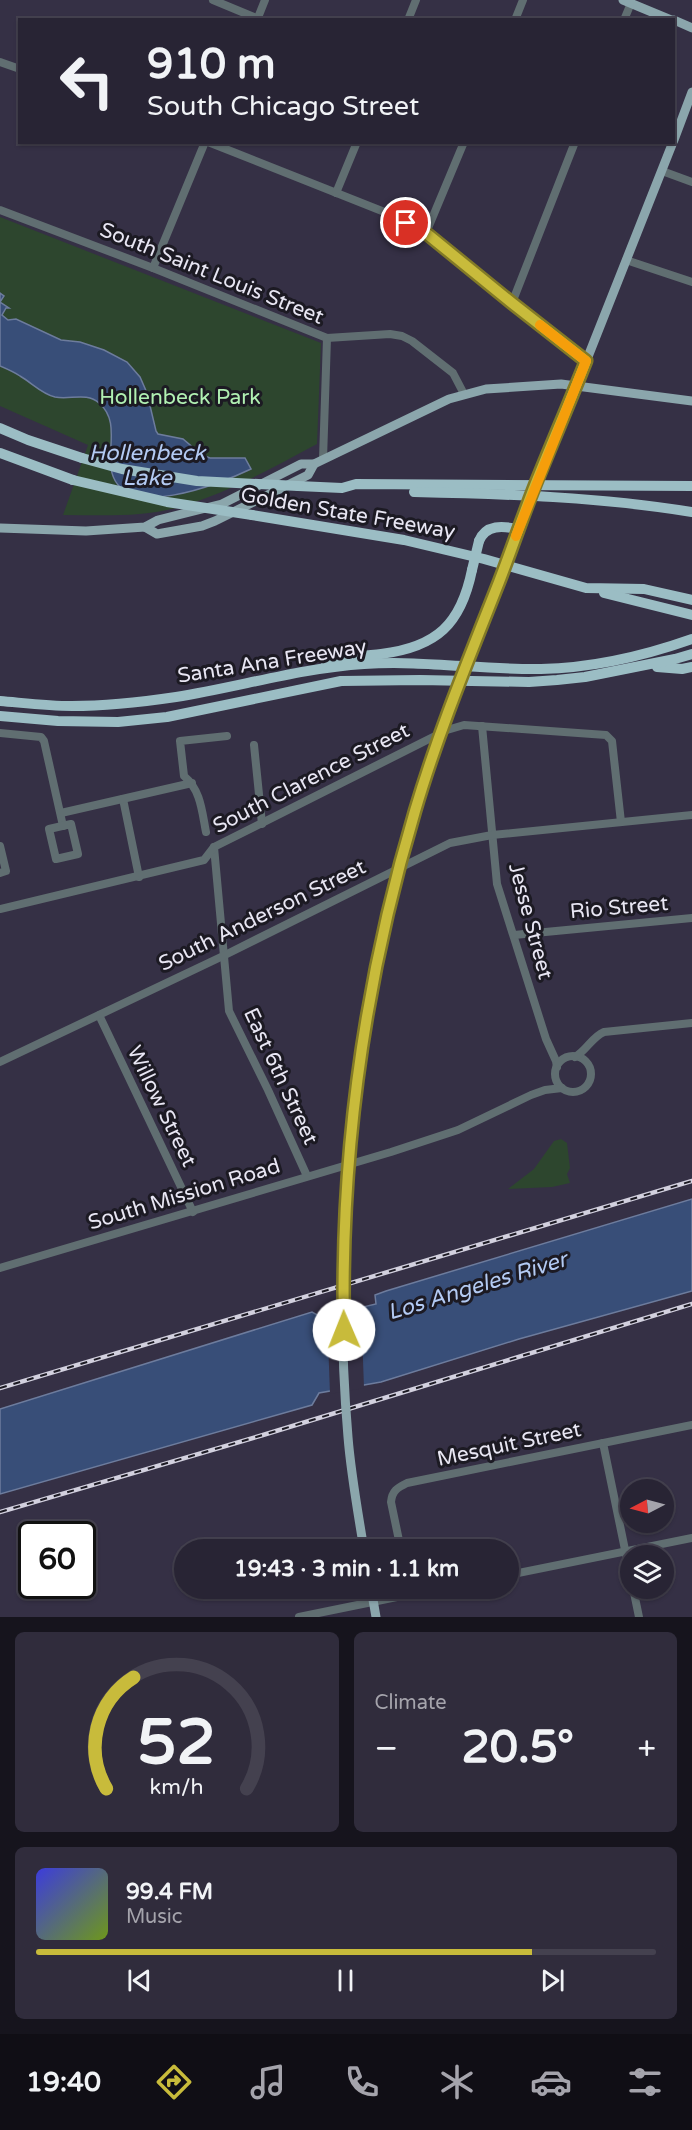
<!DOCTYPE html>
<meta charset="utf-8">
<style>
:root{--surface:#282434;--page:#302c3c;--text:#f1f3f6;--muted:#a5a4ac;--line:#44414f;--accent:#c8bb3b}
body{margin:0;font-family:"Varela Round",sans-serif;background:var(--page);color:var(--text);height:100vh;display:flex;flex-direction:column;font-size:22px;white-space:nowrap}
*{box-sizing:border-box;margin:0}
p{font-size:20px;color:var(--muted)}
.icon{flex:none;width:33px;height:33px;fill:none;stroke:currentColor;stroke-width:2;stroke-linecap:round;stroke-linejoin:round}
.map{position:relative;height:1617px;overflow:hidden}
.details{display:flex;flex-direction:column;gap:15px;padding:15px;background:#16141d;flex:1}
.details>*{flex:none}
.top-card{position:absolute;left:18px;top:18px;width:657px;height:126px;border-radius:0px;box-shadow:0 2px 4px #0004,0 0 0 2px var(--line);background:#282434;color:var(--text);overflow:hidden}
.needle{width:39px;rotate:264deg}
.tools{position:absolute;left:620px;top:1479px;display:grid;gap:12px}
.tools a{display:grid;place-items:center;width:54px;height:54px;border-radius:50%;background:var(--surface);box-shadow:0 2px 4px #0004,0 0 0 2px var(--line);font-size:30px}
.speed{position:absolute;left:18px;top:1521px;display:flex;gap:12px;font-size:30px;font-weight:700;text-align:center}
.speed>*{display:grid;place-content:center;width:78px;height:78px;border-radius:50%;background:var(--surface);box-shadow:0 2px 4px #0004,0 0 0 2px var(--line);line-height:1}
.speed .limit{border:3px solid #111;border-radius:9px;background:#fff;color:#111}
.pin{position:absolute;display:grid;place-items:center;width:51px;height:51px;color:#fff;margin:-26px;border:3px solid #fff;border-radius:50%;box-shadow:0 2px 6px #0007}
.me{position:absolute;width:66px;margin:-33px;rotate:359deg;stroke-linejoin:round;filter:drop-shadow(0 0 4px #0008)}
.turn{display:flex;align-items:center;gap:21px;height:126px;padding:0 30px;font-size:27px}
.turn .icon{width:78px;height:78px;stroke-width:2.5}
.turn b{display:block;font-size:42px;line-height:51px}
.big{font-size:45px;font-weight:700;line-height:1.1}
.details .card{flex:1;display:flex;flex-direction:column;justify-content:center;gap:9px;min-width:0;padding:0 21px;border-radius:9px;background:var(--page)}
.details .dial{align-items:center;gap:0}
.dial svg{height:156px;overflow:visible;fill:none;stroke:var(--line);stroke-width:7;stroke-linecap:round;text-anchor:middle}
.dial text{fill:var(--text);stroke:none}
.song{display:flex;align-items:center;gap:18px}
.cover{width:72px;height:72px;border-radius:9px;background:linear-gradient(135deg,hsl(240 70% 55%),hsl(80 70% 35%))}
.played{height:6px;border-radius:3px;background:linear-gradient(90deg,var(--accent) 80%,var(--line) 80%)}
.keys{display:flex;justify-content:space-around;direction:ltr}
.heat{display:flex;justify-content:space-between;align-items:center;font-size:33px;direction:ltr}
.details .tiles{flex:1;display:grid;gap:15px;grid-template-columns:1fr 1fr}
.card:last-child{grid-column:span 2}
.trip{position:absolute;left:174px;top:1539px;width:345px;height:60px;border-radius:30px;background:var(--surface);box-shadow:0 2px 4px #0004,0 0 0 2px var(--line);font-weight:700;line-height:60px;text-align:center}
.dock{display:flex;height:96px;justify-content:space-around;align-items:center;background:#100e15;color:var(--muted)}
.dock .icon{width:42px;height:42px}
.dock .selected{color:var(--accent)}
.dock b{font-size:27px;color:var(--text)}
.map>svg:first-child{display:block}
.green{fill:#2d462e}
.water{fill:#384e78;stroke:#6d7c9d;stroke-width:1.5}
.pier{fill:#353045}
.lines{fill:none;stroke-linecap:round;stroke-linejoin:round}
.minor{stroke:#606e71;stroke-width:8}
.major{stroke:#8ba6ac;stroke-width:9}
.highway{stroke:#9bbdc4;stroke-width:10}
.rail-casing{stroke:#d2d0de;stroke-width:4.5}
.rail{stroke:#1c1a23;stroke-width:2;stroke-dasharray:7;stroke-linecap:butt}
.major-bridge{stroke:#8ba6ac;stroke-width:9}
.highway-bridge{stroke:#9bbdc4;stroke-width:10}
.route-casing{stroke:#827a26;stroke-width:15}
.route{stroke:#c8bb3b;stroke-width:10}
.slow{stroke:#f59e0b;stroke-width:10}
.labels{text-anchor:middle;stroke-width:6;stroke-linejoin:round;paint-order:stroke}
.street-label{font-size:21px;fill:#e8e6f3;stroke:#1c1a23}
.park-label{font-size:21px;fill:#b1f0b2;stroke:#1c1a23}
.water-label{font-size:22px;font-style:italic;fill:#b3caf3;stroke:#1c1a23}
</style>
<div class="map">
<svg width="692" height="1617" viewBox="0 0 692 1617">
<rect width="100%" height="100%" fill="#353045"/>
<g class="green">
<path d="M 0,217 L 321,343 L 317,444 C 274,467 229,492 183,506 C 144,518 102,515 63,515 L 88,445 L 0,406 Z"/>
<polygon points="561,1139 567,1143 570,1168 567,1174 570,1183 552,1187 508,1189 534,1169 554,1141"/>
</g>
<g class="water">
<path d="M 0,293 L 4,296 L 0,302 L 9,308 L 6,308 L 2,315 L 8,320 L 16,319 L 61,340 L 80,342 L 104,350 L 127,362 L 140,377 L 147,393 L 156,431 L 158,434 L 183,439 L 202,455 L 210,458 L 245,458 L 251,469 C 222,483 119,525 111,468 C 108,446 119,420 99,403 C 87,392 70,400 55,397 C 42,394 32,383 20,376 C 14,372 7,369 0,366 Z"/>
<polygon points="692,1199 692,1291 519,1339 381,1382 319,1393 312,1405 0,1494 0,1409 312,1312 321,1317 376,1304 375,1295 386,1291"/>
</g>
<polygon class="pier" points="361,1304 364,1388 330,1394 327,1312"/>
<g class="lines">
<g class="minor">
<polyline points="213,0 261,20"/>
<polyline points="257,20 265,0"/>
<polyline points="408,20 416,0"/>
<polyline points="515,20 523,0"/>
<polyline points="624,20 631,3"/>
<polyline points="0,62 20,69"/>
<polyline points="208,142 387,213 426,233 512,303 586,361"/>
<polyline points="662,171 692,182"/>
<polyline points="336,193 357,142"/>
<polyline points="0,210 153,268 327,338 390,334 402,336 412,341 453,373 464,394"/>
<polyline points="426,233 464,142"/>
<polyline points="626,260 692,282"/>
<polyline points="153,268 205,142"/>
<polyline points="512,303 575,142"/>
<polyline points="323,459 327,338"/>
<polyline points="482,726 497,884 546,1039 556,1061 557,1067"/>
<polyline points="0,733 41,737 44,741 63,826"/>
<polyline points="254,745 262,824"/>
<polyline points="123,799 139,877"/>
<polyline points="61,813 192,783"/>
<polygon points="71,824 78,854 56,859 49,829"/>
<path d="M 206,832 C 202,812 201,790 184,776 L 180,741 L 227,736"/>
<polyline points="0,846 6,871 0,873"/>
<polyline points="214,847 229,1011 268,1090 307,1176"/>
<polyline points="0,909 204,860 214,847 447,730 464,725 606,735 612,741 621,822"/>
<polyline points="514,935 692,918"/>
<polyline points="99,1015 193,1212"/>
<circle cx="573" cy="1074" r="18"/>
<path d="M 575,1057 C 587,1050 592,1037 604,1032 L 692,1023"/>
<polyline points="0,1062 223,956 450,843 492,835 692,815"/>
<polyline points="0,1268 391,1152 458,1130 531,1095 545,1090 562,1088"/>
<polyline points="603,1443 630,1574"/>
<path d="M 401,1550 L 391,1502 C 392,1491 397,1488 407,1483 L 692,1425"/>
<polyline points="508,1575 692,1538"/>
<polyline points="633,1588 639,1617"/>
<polyline points="299,1617 441,1588"/>
</g>
<g class="major">
<polyline points="623,0 671,20"/>
<polyline points="674,20 692,28"/>
<polyline points="674,140 692,92"/>
<polyline points="539,474 576,387 673,142"/>
<polyline points="145,527 157,534 202,526 215,521 308,475 314,464"/>
<polyline points="0,528 86,531 145,527 158,520 222,504 301,464 314,464 449,399 486,389 561,384 692,401"/>
<polyline points="511,549 527,507"/>
<polyline points="480,628 500,580"/>
</g>
<g class="highway">
<polyline points="0,428 28,440 82,458"/>
<polyline points="0,453 73,480"/>
<polyline points="298,486 342,488 356,484 692,486"/>
<path d="M 414,492 C 507,494 600,497 692,512"/>
<polyline points="252,515 404,540 484,559 586,588 644,589 692,600"/>
<path d="M 479,541 C 486,524 503,526 518,529"/>
<polyline points="604,593 692,615"/>
<path d="M 326,665 C 344,656 362,656 381,654 C 437,647 461,624 472,570"/>
<polyline points="657,667 682,669 692,667"/>
<path d="M 0,701 C 24,703 48,706 72,706 C 107,706 142,702 176,697 C 239,687 301,668 364,664 C 423,660 482,670 541,669 C 592,668 644,656 692,639"/>
<polyline points="0,716 58,721 118,722 167,717 341,681 420,680 529,682 557,680 585,677 675,659 692,654"/>
</g>
<defs>
<g id="rail">
<polyline points="0,1388 692,1181"/>
<polyline points="0,1512 263,1435 692,1304"/>
</g>
</defs>
<use href="#rail" class="rail-casing"/>
<use href="#rail" class="rail"/>
<g class="major-bridge">
<polyline points="527,507 539,474"/>
<polyline points="500,580 511,549"/>
<path d="M 364,1550 C 358,1512 351,1475 348,1437 C 330,1227 355,1012 415,811 C 433,749 458,689 480,628"/>
<polyline points="371,1588 376,1617"/>
</g>
<g class="highway-bridge">
<polyline points="82,458 122,469 197,481 298,486"/>
<polyline points="73,480 167,502 252,515"/>
<polyline points="472,570 479,541"/>
</g>
</g>
<g class="lines">
<defs>
<path id="route" d="M 344,1330 C 340,1155 365,979 415,811 C 438,733 469,658 499,582 C 513,546 525,509 540,473 C 555,436 571,399 586,361 L 512,303 L 426,233 L 406,223"/>
</defs>
<use href="#route" class="route-casing"/>
<use href="#route" class="route"/>
<polyline class="slow" points="516,536 586,361 540,325"/>
</g>
<g class="labels">
<g class="street-label">
<text transform="translate(212 273) rotate(22)" y="7">South Saint Louis Street</text>
<text transform="translate(348 513) rotate(10)" y="7">Golden State Freeway</text>
<text transform="translate(272 661) rotate(-9)" y="7">Santa Ana Freeway</text>
<text transform="translate(311 778) rotate(-27)" y="7">South Clarence Street</text>
<text transform="translate(619 907) rotate(-5)" y="7">Rio Street</text>
<text transform="translate(262 915) rotate(-26)" y="7">South Anderson Street</text>
<text transform="translate(531 921) rotate(75)" y="7">Jesse Street</text>
<text transform="translate(281 1076) rotate(65)" y="7">East 6th Street</text>
<text transform="translate(162 1106) rotate(64)" y="7">Willow Street</text>
<text transform="translate(184 1194) rotate(-17)" y="7">South Mission Road</text>
<text transform="translate(509 1444) rotate(-12)" y="7">Mesquit Street</text>
</g>
<g class="park-label">
<text x="180" y="404">Hollenbeck Park</text>
</g>
<g class="water-label">
<text x="147" y="460">Hollenbeck<tspan x="147" dy="25">Lake</tspan></text>
<text transform="translate(477 1285) rotate(-17)" y="8">Los Angeles River</text>
</g>
</g>
</svg>
<div class="tools">
<a><svg class="needle" viewBox="-14 -14 28 28"><path d="M0-13l5 13h-10z" fill="#e53935"/><path d="M0 13l5-13h-10z" fill="#a5a4ac"/></svg></a>
<a><svg class="icon" aria-label="layers" viewBox="0 0 24 24"><path d="M12 4l9 5-9 5-9-5zM3 14l9 5 9-5"/></svg></a>
</div>
<div class="speed"><div class="limit">60</div></div>
<div class="pin" style="left:406px;top:223px;background:#d93025"><svg class="icon" aria-label="arrive" viewBox="0 0 24 24"><path d="M6 21V4h12l-3 4 3 4H6"/></svg></div>
<svg class="me" style="left:344px;top:1330px" viewBox="-20 -20 40 40"><circle r="19" fill="#fff"/><path d="M0-13L10 11 0 6-10 11z" fill="#c8bb3b"/></svg>
<div class="trip">19:43 · 3 min · 1.1 km</div>
<div class="top-card">
<div class="turn"><svg class="icon" aria-label="left" viewBox="0 0 24 24"><path d="M17 20v-9H6M10 6l-5 5 5 5"/></svg><div><b>910 m</b>South Chicago Street</div></div>
</div>
</div>
<section class="details">
<div class="tiles">
<div class="card dial"><svg viewBox="0 0 100 80">
<path d="M14 69A42 42 0 1 1 86 69"/>
<path d="M14 69A42 42 0 0 1 28 12" stroke="#c8bb3b"/>
<text x="50" y="56" font-size="32" font-weight="700">52</text>
<text x="50" y="72" font-size="11">km/h</text>
</svg></div>
<div class="card"><p>Climate</p>
<div class="heat"><a>−</a><b class="big">20.5°</b><a>+</a></div>
</div>
<div class="card">
<div class="song"><i class="cover"></i><div><b>99.4 FM</b><p>Music</p></div></div>
<div class="played"></div>
<div class="keys"><svg class="icon" aria-label="previous" viewBox="0 0 24 24"><path d="M18 5L8 12l10 7zM5 5v14"/></svg><svg class="icon" aria-label="pause" viewBox="0 0 24 24"><path d="M8 5v14M16 5v14"/></svg><svg class="icon" aria-label="next" viewBox="0 0 24 24"><path d="M6 5l10 7-10 7zM19 5v14"/></svg></div>
</div>
</div>
</section>
<nav class="dock">
<b>19:40</b>
<svg class="icon selected" aria-label="directions" viewBox="0 0 24 24"><path d="M12 3l9 9-9 9-9-9zM9 14v-3h6M13 9l2 2-2 2"/></svg>
<svg class="icon" aria-label="music" viewBox="0 0 24 24"><path d="M9 18V5l10-2v13"/><circle cx="6" cy="18" r="3"/><circle cx="16" cy="16" r="3"/></svg>
<svg class="icon" aria-label="phone" viewBox="0 0 24 24"><path d="M5 4h4l2 5-3 2q2 4 5 5l2-3 5 2v4C11 20 4 13 5 4z"/></svg>
<svg class="icon" aria-label="climate" viewBox="0 0 24 24"><path d="M12 3v18M4 7l16 10M4 17L20 7"/></svg>
<svg class="icon" aria-label="car" viewBox="0 0 24 24"><path d="M5 17H2v-5l4-1 3-4h7l3 4 3 1v5h-3M9 17h6M6 11h13"/><circle cx="7" cy="17" r="2"/><circle cx="17" cy="17" r="2"/></svg>
<svg class="icon" aria-label="filters" viewBox="0 0 24 24"><path d="M4 7h16M4 17h16"/><circle cx="9" cy="7" r="2"/><circle cx="15" cy="17" r="2"/></svg>
</nav>
